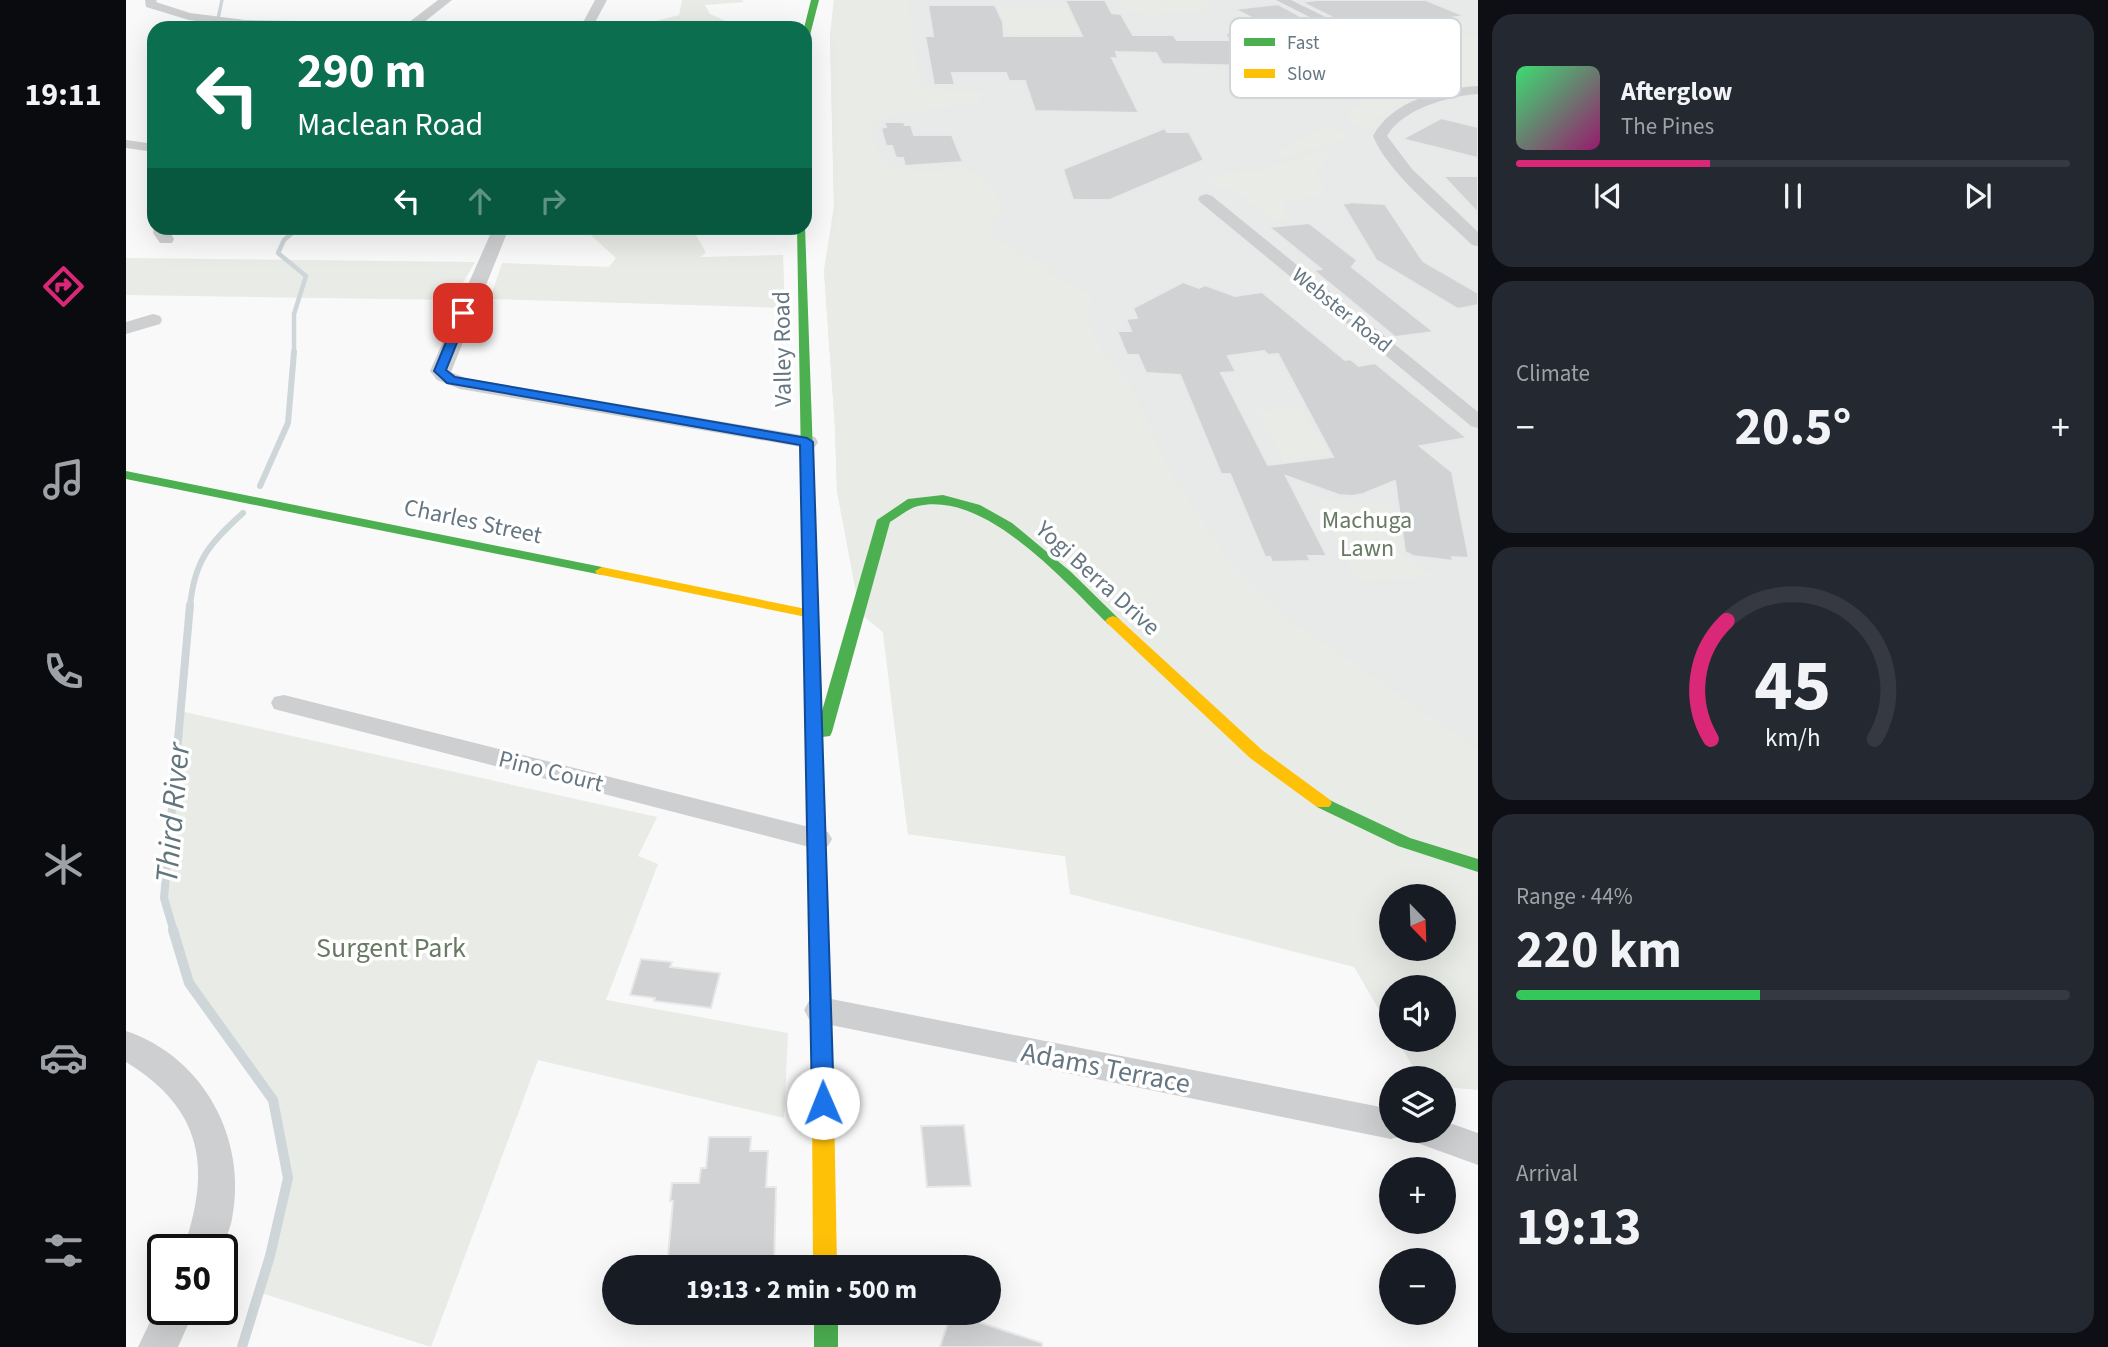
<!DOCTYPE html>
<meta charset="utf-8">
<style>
:root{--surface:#171b24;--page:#242831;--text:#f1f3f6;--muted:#9ea1a6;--line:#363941;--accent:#db2777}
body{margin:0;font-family:"Source Sans 3",sans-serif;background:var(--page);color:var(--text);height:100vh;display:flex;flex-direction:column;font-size:26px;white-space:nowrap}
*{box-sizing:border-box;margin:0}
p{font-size:23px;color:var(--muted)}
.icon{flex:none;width:38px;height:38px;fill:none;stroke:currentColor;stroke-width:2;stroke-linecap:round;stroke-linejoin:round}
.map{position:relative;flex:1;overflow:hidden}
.sheet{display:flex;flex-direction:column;gap:14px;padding:14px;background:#0d0f14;width:630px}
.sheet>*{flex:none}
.banner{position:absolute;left:21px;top:21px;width:665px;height:214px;border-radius:21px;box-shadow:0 7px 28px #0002;background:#0b6e4f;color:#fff;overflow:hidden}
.needle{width:46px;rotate:157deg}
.tools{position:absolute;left:1253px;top:884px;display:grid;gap:14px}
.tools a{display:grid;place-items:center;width:77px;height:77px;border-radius:50%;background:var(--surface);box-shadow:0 7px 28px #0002;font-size:35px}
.speed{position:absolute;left:21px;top:1234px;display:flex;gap:14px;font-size:35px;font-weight:700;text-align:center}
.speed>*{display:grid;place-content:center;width:91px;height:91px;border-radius:50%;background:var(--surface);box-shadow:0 7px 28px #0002;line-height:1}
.speed .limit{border:4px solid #111;border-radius:10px;background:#fff;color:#111}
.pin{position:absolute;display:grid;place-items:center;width:60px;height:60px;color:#fff;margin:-30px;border-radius:14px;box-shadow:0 4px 10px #0006}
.me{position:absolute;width:77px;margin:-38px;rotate:359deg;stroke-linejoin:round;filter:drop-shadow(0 0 5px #0008)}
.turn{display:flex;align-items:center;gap:24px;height:147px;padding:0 35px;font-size:32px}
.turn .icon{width:91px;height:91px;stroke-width:2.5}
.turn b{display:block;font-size:49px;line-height:60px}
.lanes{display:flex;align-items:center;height:66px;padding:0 35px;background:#0003;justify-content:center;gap:35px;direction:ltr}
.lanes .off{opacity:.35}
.big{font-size:52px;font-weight:700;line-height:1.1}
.sheet .widget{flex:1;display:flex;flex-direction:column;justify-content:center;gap:10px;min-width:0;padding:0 24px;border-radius:21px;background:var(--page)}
.sheet .dial{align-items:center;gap:0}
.dial svg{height:182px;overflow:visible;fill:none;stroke:var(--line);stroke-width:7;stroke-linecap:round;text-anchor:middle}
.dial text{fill:var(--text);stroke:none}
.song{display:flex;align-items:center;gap:21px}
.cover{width:84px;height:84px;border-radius:10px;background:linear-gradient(135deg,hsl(140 70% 55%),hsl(320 70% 35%))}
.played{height:7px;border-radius:4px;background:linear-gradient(90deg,var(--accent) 35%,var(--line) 35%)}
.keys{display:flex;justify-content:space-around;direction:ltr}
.heat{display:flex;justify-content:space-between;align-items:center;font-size:38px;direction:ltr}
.charge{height:10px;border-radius:5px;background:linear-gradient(90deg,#34c759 44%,var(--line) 0)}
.trip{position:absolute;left:476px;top:1255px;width:399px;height:70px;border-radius:35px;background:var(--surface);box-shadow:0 7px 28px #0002;font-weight:700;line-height:70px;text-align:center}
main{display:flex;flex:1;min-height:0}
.tab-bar{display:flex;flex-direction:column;width:126px;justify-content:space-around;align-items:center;background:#090b0e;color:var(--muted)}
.tab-bar .icon{width:49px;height:49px}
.tab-bar .active{color:var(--accent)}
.tab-bar b{font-size:32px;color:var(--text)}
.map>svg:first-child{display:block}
.built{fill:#e8e9e9}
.green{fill:#e8ebe6;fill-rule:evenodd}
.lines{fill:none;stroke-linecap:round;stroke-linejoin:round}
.stream-far4{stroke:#ced6d9;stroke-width:3.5}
.stream-far3{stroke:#ced6d9;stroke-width:4.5}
.stream-far2{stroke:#ced6d9;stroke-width:6}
.stream-far1{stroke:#ced6d9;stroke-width:8}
.stream{stroke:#ced6d9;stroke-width:10}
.building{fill:#d0d2d3;stroke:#e8e8e8;stroke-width:2;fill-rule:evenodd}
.street{fill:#cecfd0;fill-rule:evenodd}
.fast{fill:#4caf50;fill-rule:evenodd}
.slow{fill:#ffc107;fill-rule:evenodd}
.route{fill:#1a73e8;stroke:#114b97;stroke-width:2}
.labels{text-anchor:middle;stroke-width:7;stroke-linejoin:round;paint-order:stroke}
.far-street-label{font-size:21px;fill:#657683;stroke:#fff}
.street-label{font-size:24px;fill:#657683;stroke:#fff}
.park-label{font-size:24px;fill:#687a64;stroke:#fff}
.near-park-label{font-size:28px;fill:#687a64;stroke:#fff}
.near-street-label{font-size:28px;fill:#657683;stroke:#fff}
.near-water-label{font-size:32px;font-style:italic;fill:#60757c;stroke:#fff}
.key{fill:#fff;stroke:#d1d6da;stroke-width:2}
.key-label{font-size:19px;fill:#657683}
</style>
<main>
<nav class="tab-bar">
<b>19:11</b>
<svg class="icon active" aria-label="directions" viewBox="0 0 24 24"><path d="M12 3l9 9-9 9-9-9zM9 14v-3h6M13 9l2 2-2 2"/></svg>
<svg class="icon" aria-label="music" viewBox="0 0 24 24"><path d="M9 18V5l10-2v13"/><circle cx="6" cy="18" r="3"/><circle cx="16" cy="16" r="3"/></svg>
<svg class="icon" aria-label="phone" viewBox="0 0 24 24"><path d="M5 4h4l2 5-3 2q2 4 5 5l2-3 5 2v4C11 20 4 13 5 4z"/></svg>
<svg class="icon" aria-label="climate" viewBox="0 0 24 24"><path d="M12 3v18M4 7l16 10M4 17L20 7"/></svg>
<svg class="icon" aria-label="car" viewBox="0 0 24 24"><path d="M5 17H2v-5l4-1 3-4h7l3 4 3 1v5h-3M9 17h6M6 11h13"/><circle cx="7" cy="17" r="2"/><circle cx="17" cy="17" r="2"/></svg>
<svg class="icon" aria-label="filters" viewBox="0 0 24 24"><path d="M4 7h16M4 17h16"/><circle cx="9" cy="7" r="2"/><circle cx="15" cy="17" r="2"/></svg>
</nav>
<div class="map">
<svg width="1352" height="1347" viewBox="0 0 1352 1347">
<rect width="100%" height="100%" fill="#f9f9f9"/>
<polygon class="built" points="708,0 1352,0 1352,900 939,856 782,834 757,632 734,613 711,491 709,427 698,271 708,207 704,36"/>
<g class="green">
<polygon points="556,0 616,0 618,2 579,5 584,14 606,24 605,28 521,28 523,23 553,15"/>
<path d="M 708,0 L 782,0 L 794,88 L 858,92 L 854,102 L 768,115 L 746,122 L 747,140 L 762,166 L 798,171 L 838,168 L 859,179 L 879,208 L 865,223 L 868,237 L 893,254 L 930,269 L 918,272 L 966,295 L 960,314 L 970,342 L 1006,388 L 1048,478 L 1110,571 L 1160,617 L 1352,749 L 1352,1090 L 1318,1087 L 1318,1078 L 1294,1078 L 1271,1040 L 1318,1040 L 1318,987 L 1265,987 L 1265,1030 L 1228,967 L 944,894 L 939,856 L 782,834 L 757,632 L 734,613 L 711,491 L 709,427 L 698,271 L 708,207 L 704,36 ZM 1265,896 L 1318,896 L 1318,948 L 1265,948 Z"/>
<polygon points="992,0 1082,0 1078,13 1034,13 1027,16 996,8"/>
<polygon points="869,5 879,8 944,7 961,38 901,40 877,30"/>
<path d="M 1335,36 L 1352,37 L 1352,86 C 1307,88 1269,97 1239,133 L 1218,113 L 1261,89 L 1291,59 L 1288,47 L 1327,41 Z"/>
<polygon points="1203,123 1223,138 1151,160 1154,151"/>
<path d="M 1190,152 L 1205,155 L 1196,162 L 1201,169 L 1192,170 L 1190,174 L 1196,180 L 1198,193 L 1189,198 L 1161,199 L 1157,205 L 1162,217 C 1140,230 1129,200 1111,193 C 1103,189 1093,188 1084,185 L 1084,180 L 1096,174 L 1137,170 Z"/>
<polygon points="457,228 566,228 580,253 574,257 657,255 659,308 364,299 376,263 483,267 490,258"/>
<polygon points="0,258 349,262 327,300 0,295"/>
<polygon points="1174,408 1203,453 1158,463 1130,410"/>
<polygon points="1192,499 1264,506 1274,554 1310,577 1230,581"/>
<polygon points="54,711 531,817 512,856 532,864 480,1000 662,1033 658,1118 412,1060 305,1347 132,1292 144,1256 162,1178 147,1100 63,983 38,898"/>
</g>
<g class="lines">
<polyline class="stream-far4" points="90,28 96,0"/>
<polyline class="stream-far3" points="168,353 168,314 180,276 152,253 158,240 172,228"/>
<g class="stream-far2">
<polyline points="134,486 162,423 168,352"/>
<path d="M 64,607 C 68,560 84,543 117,513"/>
</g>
<polyline class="stream-far1" points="48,932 38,898 64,605"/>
<polyline class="stream" points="47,930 63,983 147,1100 162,1178 144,1256 116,1347"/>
</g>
<g class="building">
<polygon points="939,0 979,0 986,13 995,14 1007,35 1047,35 1051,40 1103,40 1099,33 1156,33 1108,9 1152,4 1236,49 1166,57 1214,80 1171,86 1131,66 1036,64 1030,53 990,52 992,59 986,58 1013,113 909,111 899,81 883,81 880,73 826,73 829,85 808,85 799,36 807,36 802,5 869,5 877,22 878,36 956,36"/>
<polygon points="1192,0 1300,0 1339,16 1231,30 1175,2"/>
<polygon points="1315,118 1352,127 1352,158 1276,139"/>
<polygon points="758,122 778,122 779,125 785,125 788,135 826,135 837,162 779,166 777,158 770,158 766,146 760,146 755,128 760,127"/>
<polygon points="1039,128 1041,132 1063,132 1078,160 984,200 947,200 937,169"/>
<polygon points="1317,176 1352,176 1352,213"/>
<polygon points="1221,202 1259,204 1297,261 1352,293 1352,305 1332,309 1250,260 1216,203 1222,203"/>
<polygon points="1183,223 1231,260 1226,267 1308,332 1269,337 1187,270 1195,269 1143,227"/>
<path d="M 1057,282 L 1073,288 L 1079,285 L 1109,296 L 1136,292 L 1219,360 L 1224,359 L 1233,366 L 1249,363 L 1341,438 L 1294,446 L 1326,472 L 1343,558 L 1326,557 L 1328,561 L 1287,556 L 1279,552 L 1269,481 L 1237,494 L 1226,496 L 1213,495 L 1160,476 L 1201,556 L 1182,556 L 1185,561 L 1146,562 L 1144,557 L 1139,557 L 1104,474 L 1095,474 L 1054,375 L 1020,373 L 1012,355 L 1001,355 L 991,331 L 1005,331 L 1000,319 L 1011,318 L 1007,308 ZM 1138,351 L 1142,355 L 1152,354 L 1207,457 L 1142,465 L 1095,373 L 1110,372 L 1102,356 Z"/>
<polygon points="515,959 546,962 544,967 594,973 585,1008 528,1001 529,998 504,995"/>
<polygon points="838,1125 845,1186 801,1187 795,1126"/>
<polygon points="583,1137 625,1137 624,1151 642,1151 640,1187 650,1187 648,1267 541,1267 547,1201 544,1201 546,1183 573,1183 575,1168 580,1168"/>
<polygon points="825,1313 916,1343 916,1347 814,1347"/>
</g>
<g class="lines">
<g class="street">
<polygon points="19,0 31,0 30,2 64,13 119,20 282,23 312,0 326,0 297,23 388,24 394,28 119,28 63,20 20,7"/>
<polygon points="469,0 481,0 466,28 454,28"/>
<polygon points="1150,0 1165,0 1268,51 1262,55 1257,54"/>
<path d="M 1352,86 L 1352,94 C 1323,96 1276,109 1261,136 L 1286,169 L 1352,232 L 1352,246 L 1346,245 C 1315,214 1264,176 1247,136 C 1265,101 1316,88 1352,86 Z"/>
<polygon points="0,140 28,144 28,152 0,148"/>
<polygon points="1080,194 1086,196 1352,412 1352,428 1345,426 1074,202 1072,199 1074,196"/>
<polygon points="28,225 28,228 42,228 48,239 46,243 34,243 27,233"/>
<polygon points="367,228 383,228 325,372 339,378 681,436 689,437 692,442 689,447 681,448 334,389 311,380 304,371"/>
<polygon points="27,314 34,316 36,320 34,324 0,334 0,322"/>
<polygon points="158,695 691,829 702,832 706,839 702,846 691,849 148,709 145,703 148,697"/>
<polygon points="695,997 1265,1109 1265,1130 1280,1130 1278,1135 1265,1139 695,1023 683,1019 678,1010 683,1001"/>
<path d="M 0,1031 C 78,1057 122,1140 106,1219 C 104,1230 99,1239 95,1250 L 57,1250 C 86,1168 77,1109 0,1062 Z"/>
<polygon points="1318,1121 1352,1133 1352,1165 1286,1141 1281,1130 1318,1130"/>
<polygon points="37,1295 37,1309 69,1309 52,1347 12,1347"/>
</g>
<g class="fast">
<polygon points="685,0 693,0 684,35 683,102 679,105 678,28"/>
<path d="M 679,226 L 696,711 L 751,520 L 782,499 L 817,495 L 854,505 L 886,523 L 945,572 L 995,621 L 987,626 L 982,624 C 939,582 859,490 792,506 C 783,508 773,517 764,522 L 706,732 L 704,736 L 696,737 L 708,1105 L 705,1111 L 697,1114 L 689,1111 L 686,1105 L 671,228 Z"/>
<polygon points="0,471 476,567 483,571 476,575 0,479"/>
<polygon points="1197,797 1284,838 1352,859 1352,872 1272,846 1191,807 1188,803 1191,799"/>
<rect x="688" y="1312" width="24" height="35"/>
</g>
<g class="slow">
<polygon points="476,567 685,610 692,614 685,618 471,574 469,571"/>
<polygon points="987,616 992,618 1136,750 1203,799 1206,803 1203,807 1191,807 1124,758 982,624 979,621 982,618"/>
<polygon points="697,1096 705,1099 708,1105 711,1267 687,1267 686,1105 689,1099"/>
</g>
</g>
<polygon class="route" points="337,310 343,313 320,370 329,377 681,438 687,442 708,1103 705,1109 697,1112 689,1109 686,1103 674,445 321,383 308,371 332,313"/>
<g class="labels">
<g class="far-street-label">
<text transform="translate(1216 310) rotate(39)" y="7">Webster Road</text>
</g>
<g class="street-label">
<text transform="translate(656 349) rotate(-91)" y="8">Valley Road</text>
<text transform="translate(347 521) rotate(12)" y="8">Charles Street</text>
<text transform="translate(972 578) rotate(42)" y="8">Yogi Berra Drive</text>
<text transform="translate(425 771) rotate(14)" y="8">Pino Court</text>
</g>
<g class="park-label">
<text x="1241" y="528">Machuga<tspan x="1241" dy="28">Lawn</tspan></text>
</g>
<g class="near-park-label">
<text x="265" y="957">Surgent Park</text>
</g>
<g class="near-street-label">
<text transform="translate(980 1067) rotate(11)" y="10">Adams Terrace</text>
</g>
<g class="near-water-label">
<text transform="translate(46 813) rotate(-85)" y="11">Third River</text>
</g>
</g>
<rect x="1104" y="18" width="231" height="80" rx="10" class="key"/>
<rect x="1118" y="38" width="31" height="8" fill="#4caf50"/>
<rect x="1118" y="69" width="31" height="9" fill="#ffc107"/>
<g class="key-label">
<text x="1161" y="49">Fast</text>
<text x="1161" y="80">Slow</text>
</g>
</svg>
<div class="tools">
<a><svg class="needle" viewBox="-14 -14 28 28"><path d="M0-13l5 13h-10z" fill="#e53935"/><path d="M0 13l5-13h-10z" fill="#9ea1a6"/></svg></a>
<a><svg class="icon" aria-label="sound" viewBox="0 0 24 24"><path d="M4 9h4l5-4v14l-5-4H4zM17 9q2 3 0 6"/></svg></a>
<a><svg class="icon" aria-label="layers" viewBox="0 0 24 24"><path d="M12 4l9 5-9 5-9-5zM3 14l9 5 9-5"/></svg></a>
<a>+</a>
<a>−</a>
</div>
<div class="speed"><div class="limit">50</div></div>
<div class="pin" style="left:337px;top:313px;background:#d93025"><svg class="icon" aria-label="arrive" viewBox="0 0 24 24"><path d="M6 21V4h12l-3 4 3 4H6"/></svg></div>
<svg class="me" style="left:697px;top:1103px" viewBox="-20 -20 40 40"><circle r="19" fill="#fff"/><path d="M0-13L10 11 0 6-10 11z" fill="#1a73e8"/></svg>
<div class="trip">19:13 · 2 min · 500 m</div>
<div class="banner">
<div class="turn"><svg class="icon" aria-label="left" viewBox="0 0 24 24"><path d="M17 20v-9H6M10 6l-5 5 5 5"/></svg><div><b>290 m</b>Maclean Road</div></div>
<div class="lanes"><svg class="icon" aria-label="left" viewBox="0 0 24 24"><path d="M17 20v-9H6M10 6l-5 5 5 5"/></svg><svg class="icon off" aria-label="ahead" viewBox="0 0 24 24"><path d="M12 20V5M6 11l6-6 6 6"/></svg><svg class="icon off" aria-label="right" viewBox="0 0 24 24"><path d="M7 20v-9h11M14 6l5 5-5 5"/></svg></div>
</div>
</div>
<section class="sheet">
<div class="widget">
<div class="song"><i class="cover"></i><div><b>Afterglow</b><p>The Pines</p></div></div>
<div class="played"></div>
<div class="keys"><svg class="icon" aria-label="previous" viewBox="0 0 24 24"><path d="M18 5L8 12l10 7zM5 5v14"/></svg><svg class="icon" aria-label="pause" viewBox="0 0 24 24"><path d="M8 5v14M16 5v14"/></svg><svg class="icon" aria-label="next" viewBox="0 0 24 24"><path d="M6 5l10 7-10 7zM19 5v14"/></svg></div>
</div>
<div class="widget"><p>Climate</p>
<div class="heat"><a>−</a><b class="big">20.5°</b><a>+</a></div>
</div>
<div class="widget dial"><svg viewBox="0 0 100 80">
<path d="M14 69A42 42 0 1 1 86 69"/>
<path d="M14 69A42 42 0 0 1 21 17" stroke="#db2777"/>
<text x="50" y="56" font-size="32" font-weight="700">45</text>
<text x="50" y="72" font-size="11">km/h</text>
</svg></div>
<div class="widget"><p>Range · 44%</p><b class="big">220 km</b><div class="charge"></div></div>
<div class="widget"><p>Arrival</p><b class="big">19:13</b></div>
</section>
</main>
